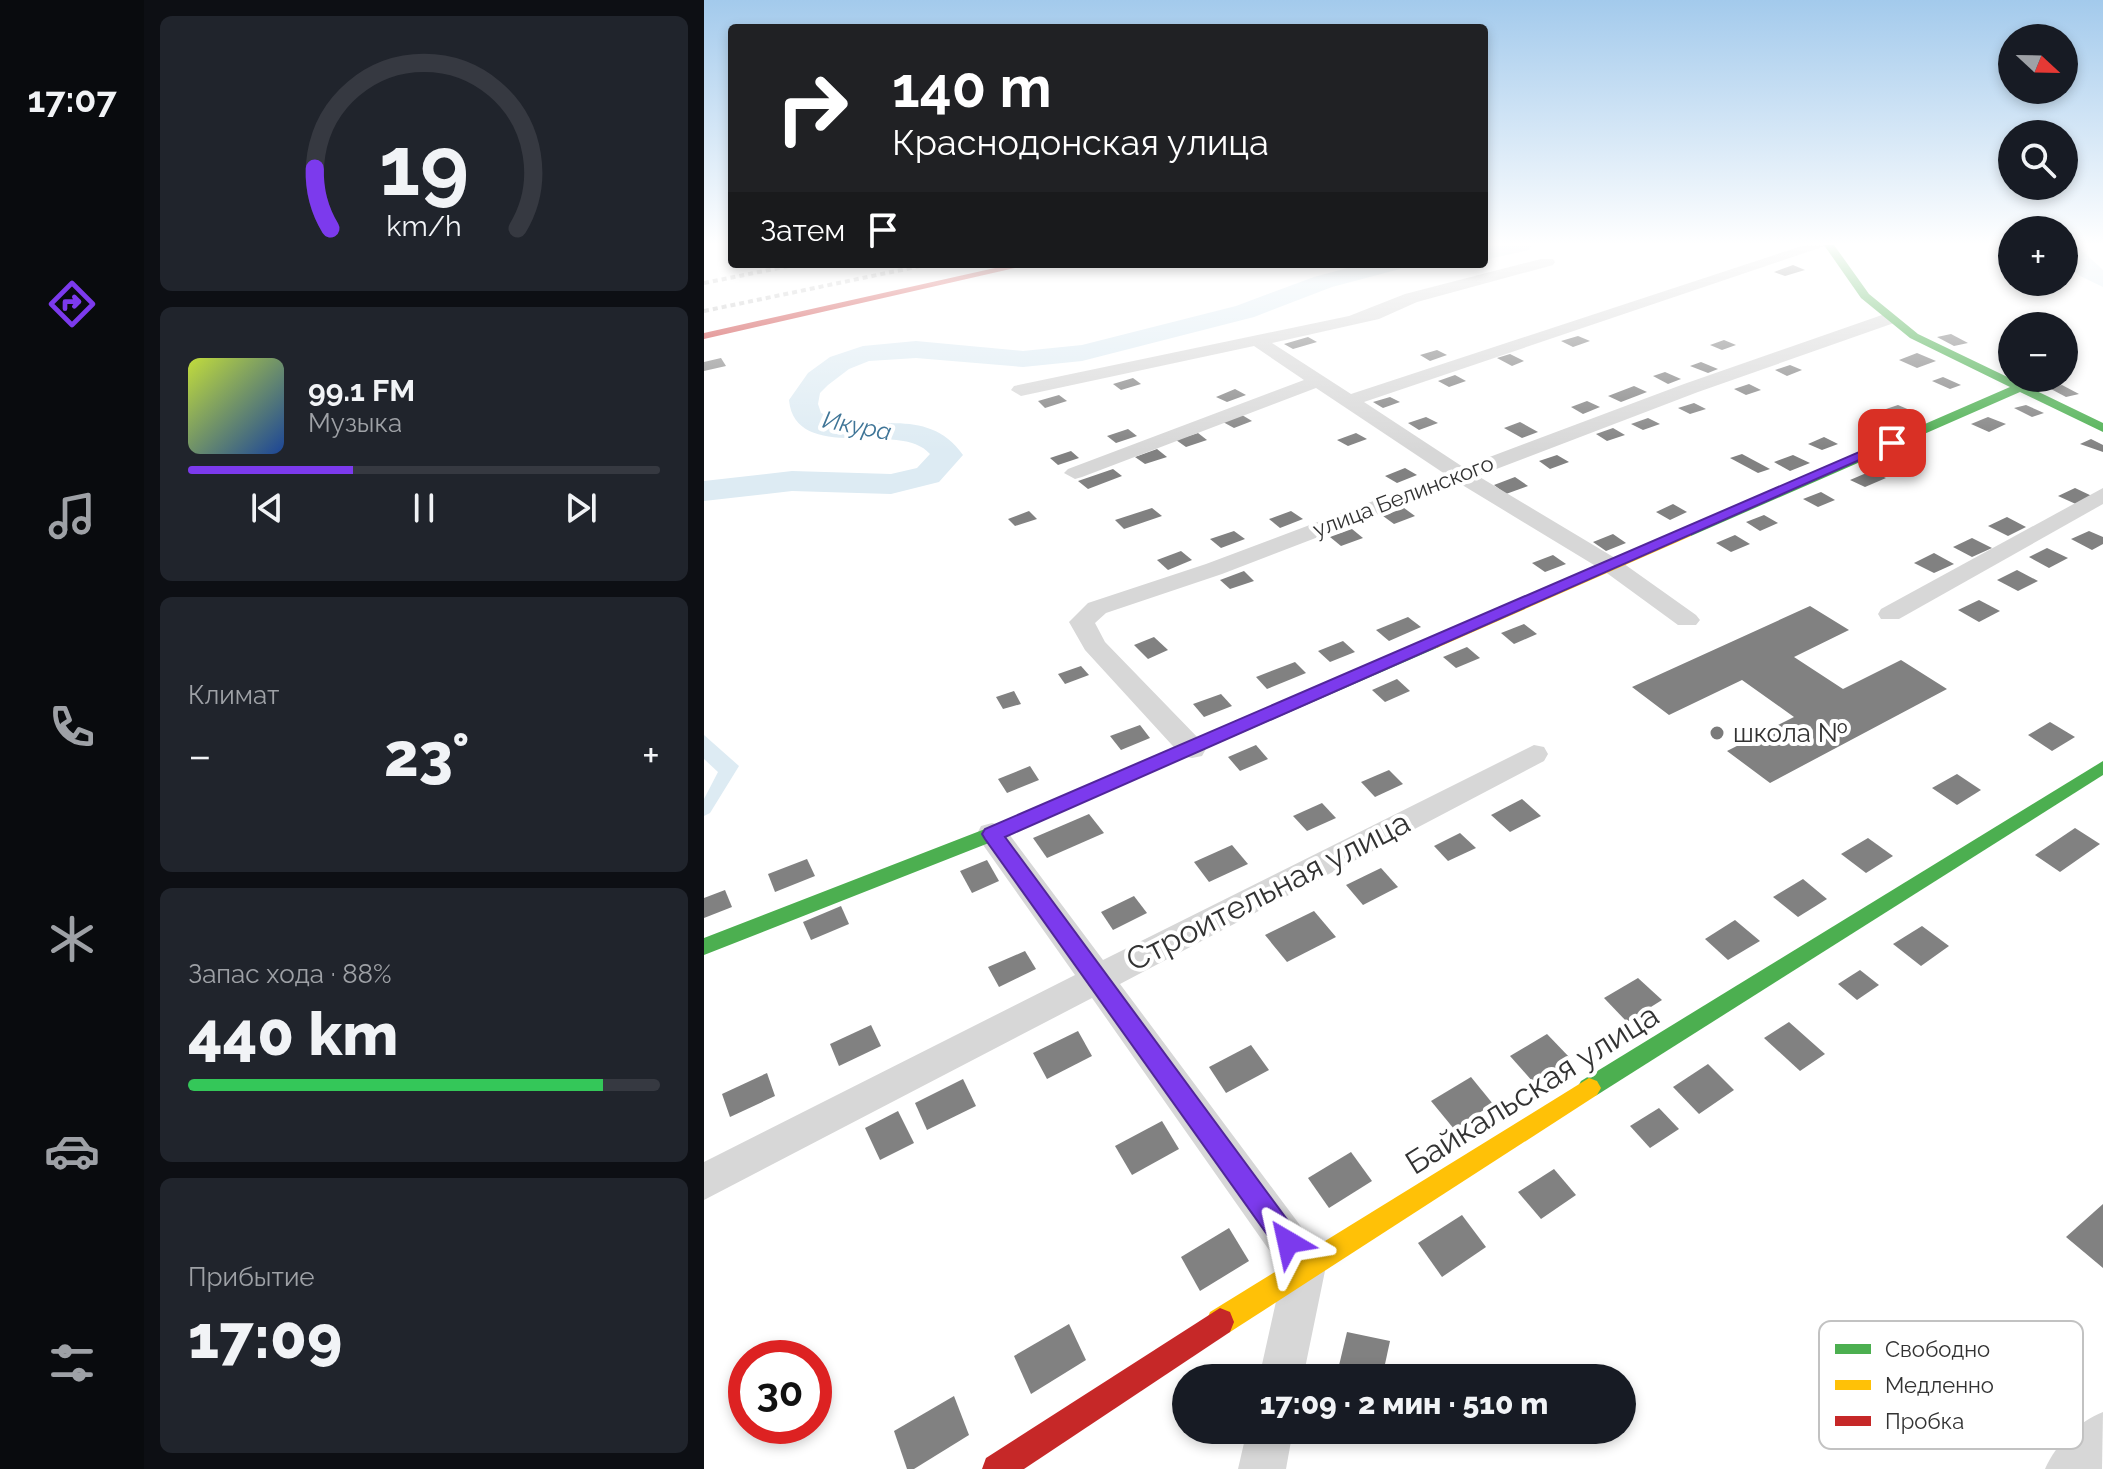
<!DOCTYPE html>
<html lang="ru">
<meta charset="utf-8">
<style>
:root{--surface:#171b24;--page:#20242c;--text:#f1f3f6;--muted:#9ea1a6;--line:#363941;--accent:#7c3aed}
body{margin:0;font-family:Raleway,sans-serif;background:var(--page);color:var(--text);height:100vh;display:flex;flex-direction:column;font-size:30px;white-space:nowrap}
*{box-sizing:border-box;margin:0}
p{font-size:26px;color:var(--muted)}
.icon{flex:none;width:44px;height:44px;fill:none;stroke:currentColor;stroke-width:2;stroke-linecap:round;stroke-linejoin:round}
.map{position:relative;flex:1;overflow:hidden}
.details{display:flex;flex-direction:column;gap:16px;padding:16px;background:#0d0f14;width:560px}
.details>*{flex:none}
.banner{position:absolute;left:24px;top:24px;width:760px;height:244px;border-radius:8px;box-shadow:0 4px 12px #0003;background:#202124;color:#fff;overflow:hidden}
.needle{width:52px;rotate:112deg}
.buttons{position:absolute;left:1294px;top:24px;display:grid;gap:16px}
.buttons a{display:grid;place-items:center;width:80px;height:80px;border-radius:50%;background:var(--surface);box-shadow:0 4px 12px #0003;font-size:40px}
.speed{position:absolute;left:24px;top:1340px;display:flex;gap:16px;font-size:40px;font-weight:700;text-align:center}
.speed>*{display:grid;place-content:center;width:104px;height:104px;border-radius:50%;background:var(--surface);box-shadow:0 4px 12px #0003;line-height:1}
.speed .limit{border:12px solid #d22;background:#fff;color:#111}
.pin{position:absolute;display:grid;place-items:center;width:68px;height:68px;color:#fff;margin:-34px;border-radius:16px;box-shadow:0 4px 12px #0006}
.me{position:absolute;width:88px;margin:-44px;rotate:324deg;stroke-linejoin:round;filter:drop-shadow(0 0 6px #0008)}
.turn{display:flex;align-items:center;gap:28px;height:168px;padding:0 32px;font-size:36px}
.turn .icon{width:104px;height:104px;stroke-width:2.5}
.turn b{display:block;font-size:56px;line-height:68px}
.then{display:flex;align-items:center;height:76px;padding:0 32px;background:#0003;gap:16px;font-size:30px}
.big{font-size:60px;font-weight:800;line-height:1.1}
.details .widget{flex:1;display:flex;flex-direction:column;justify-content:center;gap:12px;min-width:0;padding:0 28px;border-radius:12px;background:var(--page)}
.details .dial{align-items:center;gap:0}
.dial svg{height:208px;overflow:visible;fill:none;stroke:var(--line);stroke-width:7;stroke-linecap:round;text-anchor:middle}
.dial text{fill:var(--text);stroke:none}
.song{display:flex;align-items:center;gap:24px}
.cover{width:96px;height:96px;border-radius:12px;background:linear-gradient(135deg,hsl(70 70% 55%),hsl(220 70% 35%))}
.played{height:8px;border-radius:4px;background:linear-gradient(90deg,var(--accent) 35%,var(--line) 35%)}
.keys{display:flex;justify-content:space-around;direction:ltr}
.heat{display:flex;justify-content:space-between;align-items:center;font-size:44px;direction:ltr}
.charge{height:12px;border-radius:6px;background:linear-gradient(90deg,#34c759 88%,var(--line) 0)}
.trip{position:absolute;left:468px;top:1364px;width:464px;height:80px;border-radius:40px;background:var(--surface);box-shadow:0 4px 12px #0003;font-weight:800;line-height:80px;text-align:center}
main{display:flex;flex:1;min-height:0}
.dock{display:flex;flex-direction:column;width:144px;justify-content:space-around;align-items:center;background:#090b0e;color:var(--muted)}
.dock .icon{width:56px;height:56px}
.dock .current{color:var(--accent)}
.dock b{font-size:36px;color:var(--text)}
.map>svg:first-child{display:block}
.water{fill:#ddebf3}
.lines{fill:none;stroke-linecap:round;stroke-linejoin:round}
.river{fill:#ddebf3;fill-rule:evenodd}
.building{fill:#818181}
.street{fill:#d7d7d7;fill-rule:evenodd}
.fast{fill:#4caf50;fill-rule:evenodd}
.slow{fill:#ffc107;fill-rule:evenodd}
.jam{fill:#c62828;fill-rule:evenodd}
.rail{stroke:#bebebe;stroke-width:4;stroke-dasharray:5 4;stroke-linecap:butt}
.route{fill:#7c3aed;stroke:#51269a;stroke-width:2}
.poi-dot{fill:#7a7a7a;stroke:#fff;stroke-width:3}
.labels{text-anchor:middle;stroke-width:8;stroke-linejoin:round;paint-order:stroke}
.far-street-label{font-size:22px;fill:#333;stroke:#fff}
.far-water-label{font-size:24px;font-style:italic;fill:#3f7597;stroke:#fff}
.poi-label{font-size:26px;fill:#333;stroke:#fff;text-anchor:start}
.near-street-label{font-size:32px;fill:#333;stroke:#fff}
.key{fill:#fff;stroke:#c2c2c2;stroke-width:2}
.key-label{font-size:22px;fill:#333}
</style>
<main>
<nav class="dock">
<b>17:07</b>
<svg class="icon current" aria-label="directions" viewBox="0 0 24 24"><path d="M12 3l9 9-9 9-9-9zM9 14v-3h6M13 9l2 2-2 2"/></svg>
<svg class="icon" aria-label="music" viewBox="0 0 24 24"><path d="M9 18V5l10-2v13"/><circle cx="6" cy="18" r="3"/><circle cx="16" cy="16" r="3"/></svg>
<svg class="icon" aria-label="phone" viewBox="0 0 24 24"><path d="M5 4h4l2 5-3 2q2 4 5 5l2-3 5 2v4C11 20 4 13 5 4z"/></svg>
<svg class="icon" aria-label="climate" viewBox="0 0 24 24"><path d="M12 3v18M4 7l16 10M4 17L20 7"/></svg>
<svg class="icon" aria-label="car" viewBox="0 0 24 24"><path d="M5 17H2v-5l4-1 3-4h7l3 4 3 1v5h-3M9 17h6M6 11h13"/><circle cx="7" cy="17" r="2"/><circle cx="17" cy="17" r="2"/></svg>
<svg class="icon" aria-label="filters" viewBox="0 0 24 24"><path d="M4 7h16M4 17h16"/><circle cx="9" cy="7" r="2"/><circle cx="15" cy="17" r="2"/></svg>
</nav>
<section class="details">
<div class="widget dial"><svg viewBox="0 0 100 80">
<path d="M14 69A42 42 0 1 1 86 69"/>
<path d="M14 69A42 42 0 0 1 8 46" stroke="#7c3aed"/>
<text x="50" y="56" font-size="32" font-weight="700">19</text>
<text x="50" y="72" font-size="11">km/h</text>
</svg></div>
<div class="widget">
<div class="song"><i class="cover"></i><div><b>99.1 FM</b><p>Музыка</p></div></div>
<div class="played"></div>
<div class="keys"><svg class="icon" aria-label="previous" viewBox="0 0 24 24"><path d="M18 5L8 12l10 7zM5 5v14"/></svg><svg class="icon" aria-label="pause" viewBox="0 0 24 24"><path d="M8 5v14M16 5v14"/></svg><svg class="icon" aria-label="next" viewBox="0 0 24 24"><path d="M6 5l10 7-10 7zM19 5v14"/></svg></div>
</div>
<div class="widget"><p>Климат</p>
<div class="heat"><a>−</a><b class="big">23°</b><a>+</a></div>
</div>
<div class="widget"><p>Запас хода · 88%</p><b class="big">440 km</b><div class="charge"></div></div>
<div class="widget"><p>Прибытие</p><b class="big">17:09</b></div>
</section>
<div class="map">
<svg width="1399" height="1469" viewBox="0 0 1399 1469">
<rect width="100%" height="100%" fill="#fff"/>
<polygon class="water" points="0,735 35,766 6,813 0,816 0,799 14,772 0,759"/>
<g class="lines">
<g class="river">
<polygon points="828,245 825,250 780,260 780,246"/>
<polygon points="1360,245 1372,245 1399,270 1399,287 1374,275 1360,260"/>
<path d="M 658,264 L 700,264 L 696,269 L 628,287 L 550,317 L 378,361 L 319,367 L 212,358 L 165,361 L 145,369 L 124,385 L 116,393 L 114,404 L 117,413 C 164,437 222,402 259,455 L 235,482 L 187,494 L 88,491 L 0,501 L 0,481 L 88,471 L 187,474 L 213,468 L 226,454 C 197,419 91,465 85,400 L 104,373 L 126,357 L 159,346 L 212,341 L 319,351 L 378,345 L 532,306 L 610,277 Z"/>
</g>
</g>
<g class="building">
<polygon points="1089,265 1101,270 1081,276 1070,272"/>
<polygon points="1247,334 1264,343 1250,346 1233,337"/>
<polygon points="874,336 886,341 869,347 857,341"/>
<polygon points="604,337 613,342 589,349 580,344"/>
<polygon points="1020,340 1032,345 1018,350 1006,345"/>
<polygon points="733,350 743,355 726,361 716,355"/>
<polygon points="1213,353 1232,361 1213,368 1195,360"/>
<polygon points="806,354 820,361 808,366 793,358"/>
<polygon points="17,358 22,366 0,371 0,362"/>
<polygon points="997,362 1014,369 1004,373 986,366"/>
<polygon points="1086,365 1098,370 1083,376 1071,370"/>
<polygon points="961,372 977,379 964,384 949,376"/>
<polygon points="751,375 762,381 745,387 734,381"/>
<polygon points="1239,377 1257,385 1246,389 1228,381"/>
<polygon points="429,378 437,384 417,390 409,384"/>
<polygon points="1045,384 1057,390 1042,395 1030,389"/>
<polygon points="1358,385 1375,394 1362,397 1345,388"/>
<polygon points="930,386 943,392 917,402 904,396"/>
<polygon points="531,389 542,395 523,402 512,397"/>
<polygon points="355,395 363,401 341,408 334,401"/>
<polygon points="686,397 696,402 679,408 669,402"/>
<polygon points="883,401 896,407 879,414 867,407"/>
<polygon points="990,403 1002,409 986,414 974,408"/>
<polygon points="1194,405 1208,411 1193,417 1179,410"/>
<polygon points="1322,405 1340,413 1328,417 1310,408"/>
<polygon points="538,415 548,421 530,428 519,422"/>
<polygon points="722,417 734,423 715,430 704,423"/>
<polygon points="1284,417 1302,424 1285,432 1267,424"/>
<polygon points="944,418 956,424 939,430 927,424"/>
<polygon points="1169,419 1182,425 1167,431 1154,425"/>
<polygon points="816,422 834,432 818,438 800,428"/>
<polygon points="909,428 921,435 903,441 892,434"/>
<polygon points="424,429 433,436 412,443 403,436"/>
<polygon points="494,433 503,440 482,447 472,440"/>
<polygon points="652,433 663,439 644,446 633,440"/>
<polygon points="1120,437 1134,444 1118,450 1104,444"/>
<polygon points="1387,439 1399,445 1399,452 1376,444"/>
<polygon points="453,449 463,457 441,464 431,457"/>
<polygon points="1207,449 1222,456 1207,463 1192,456"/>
<polygon points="367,451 375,458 354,465 346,458"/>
<polygon points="1038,454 1066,469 1054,473 1026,458"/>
<polygon points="853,455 865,462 846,469 835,461"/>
<polygon points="1089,455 1106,463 1086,471 1070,462"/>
<polygon points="701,468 713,475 693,483 681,476"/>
<polygon points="409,469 418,476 384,489 374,481"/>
<polygon points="1167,471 1182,478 1161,487 1146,480"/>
<polygon points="811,477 824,486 802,494 790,485"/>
<polygon points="1371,488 1390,497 1374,505 1354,496"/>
<polygon points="1117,492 1131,500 1114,507 1099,499"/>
<polygon points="969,504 983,512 966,520 952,512"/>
<polygon points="448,508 458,516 420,529 411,520"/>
<polygon points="700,508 711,516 690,524 679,516"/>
<polygon points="325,511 333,519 311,526 304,519"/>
<polygon points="587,511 599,519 576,528 565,519"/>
<polygon points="1060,515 1074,523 1056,531 1042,522"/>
<polygon points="1303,517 1322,527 1304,536 1284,526"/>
<polygon points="648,529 659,538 637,546 626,537"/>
<polygon points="530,531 541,539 517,548 506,539"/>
<polygon points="1385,531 1399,537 1399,544 1388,550 1367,539"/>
<polygon points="909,534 922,543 902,551 889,542"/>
<polygon points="1031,535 1046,544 1027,552 1012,543"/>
<polygon points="1268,538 1288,548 1268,557 1249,547"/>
<polygon points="1343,548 1364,558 1345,568 1325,557"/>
<polygon points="477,551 488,560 464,570 453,560"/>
<polygon points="1230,553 1250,564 1230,573 1210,563"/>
<polygon points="849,555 862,564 841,572 828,563"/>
<polygon points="1313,570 1334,581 1314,591 1293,580"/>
<polygon points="540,571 550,581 526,589 516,580"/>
<polygon points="1275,600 1296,611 1275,622 1254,610"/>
<polygon points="1106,606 1145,630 1090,657 1139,689 1197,660 1243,689 1066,783 1023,751 1090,717 1038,680 965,715 928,687"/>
<polygon points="704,617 717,627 685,641 672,630"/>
<polygon points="820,624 833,634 810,644 797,633"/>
<polygon points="450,637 464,650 444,659 430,645"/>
<polygon points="639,641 651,652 626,662 614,651"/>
<polygon points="763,647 776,658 752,668 739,657"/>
<polygon points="591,662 602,673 563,689 552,677"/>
<polygon points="377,666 385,675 361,684 354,674"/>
<polygon points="693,679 706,691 681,702 668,690"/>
<polygon points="310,691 317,704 299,709 292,697"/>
<polygon points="517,694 528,706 500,717 489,704"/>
<polygon points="1346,722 1371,737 1348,751 1324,735"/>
<polygon points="436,725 446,738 417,750 406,736"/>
<polygon points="552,745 564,759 536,771 524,757"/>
<polygon points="326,766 335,780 303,793 294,779"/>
<polygon points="685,770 699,784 671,797 657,782"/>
<polygon points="1253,774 1277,790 1253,805 1228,788"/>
<polygon points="818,799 837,816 806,832 787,815"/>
<polygon points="618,803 632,818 603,831 589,816"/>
<polygon points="385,814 400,833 343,858 329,838"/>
<polygon points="1371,828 1396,844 1356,872 1331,855"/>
<polygon points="756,833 772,848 744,861 730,846"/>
<polygon points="1164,838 1189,856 1162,873 1137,854"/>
<polygon points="528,845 544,864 505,882 490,862"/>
<polygon points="103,859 111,876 71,892 64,874"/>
<polygon points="283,860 295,881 268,893 256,871"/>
<polygon points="677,868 694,887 659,905 642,885"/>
<polygon points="1099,879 1123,899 1094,917 1069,897"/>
<polygon points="21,890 28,907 0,918 0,898"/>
<polygon points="430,896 443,913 409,930 397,912"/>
<polygon points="137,906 145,924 107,940 99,922"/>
<polygon points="610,911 632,937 583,962 561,935"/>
<polygon points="1031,920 1056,941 1024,960 1001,939"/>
<polygon points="1218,926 1245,946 1217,966 1189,944"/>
<polygon points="321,951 332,969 295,987 284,967"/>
<polygon points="1156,970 1175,985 1153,1000 1134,984"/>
<polygon points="934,978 958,1000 923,1022 900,998"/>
<polygon points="1085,1022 1121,1054 1096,1071 1060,1038"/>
<polygon points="167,1025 177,1046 135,1066 126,1044"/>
<polygon points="374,1031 388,1056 343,1079 329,1053"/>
<polygon points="843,1034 867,1059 829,1082 806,1056"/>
<polygon points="547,1045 565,1070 522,1093 505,1067"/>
<polygon points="1004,1064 1030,1090 995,1114 969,1087"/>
<polygon points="63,1073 71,1096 26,1117 18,1094"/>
<polygon points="767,1077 789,1104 750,1129 727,1101"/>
<polygon points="259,1079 272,1106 223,1130 211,1103"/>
<polygon points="955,1108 975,1129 946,1148 926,1126"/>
<polygon points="194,1111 210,1143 176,1160 161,1128"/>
<polygon points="458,1121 475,1149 428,1175 411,1146"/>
<polygon points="647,1152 668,1181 625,1208 604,1178"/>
<polygon points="850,1169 872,1195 837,1219 814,1192"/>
<polygon points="1399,1204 1399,1268 1362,1237"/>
<polygon points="758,1215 782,1247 738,1277 714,1243"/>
<polygon points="525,1228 545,1261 496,1291 477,1257"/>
<polygon points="365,1324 382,1360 327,1394 310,1356"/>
<polygon points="643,1332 686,1341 678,1378 632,1378"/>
<polygon points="250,1396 265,1435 210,1469 203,1469 190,1431"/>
</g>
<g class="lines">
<g class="street">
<polygon points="1101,245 1124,245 660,402 759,467 980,384 1178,315 1190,315 1193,319 1190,323 994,392 774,476 916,561 992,615 996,620 992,625 974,625 900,571 755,483 518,574 402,613 391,623 401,642 498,742 502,749 498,756 488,758 478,756 381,650 365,622 384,603 502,564 741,474 612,388 378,477 371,479 360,473 364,469 600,380 550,346 317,396 307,390 310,386 645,316 701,294 837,259 849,259 851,262 849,265 713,302 675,319 568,343 647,394"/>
<polygon points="1399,488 1399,504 1195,619 1177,619 1174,614 1177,609"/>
<polygon points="830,745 840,747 844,754 840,761 416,984 616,1252 622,1266 599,1378 555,1378 579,1270 388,998 0,1200 0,1162 371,975 277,842 273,834 277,826 288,823 299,826 399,960"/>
<path d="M 1399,1412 L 1398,1469 L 1341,1469 C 1352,1444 1374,1422 1399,1412 Z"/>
<polygon points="543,1430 589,1430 582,1469 534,1469"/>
</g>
<g class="fast">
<polygon points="1120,245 1130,245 1165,294 1214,334 1399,423 1399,432 1316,392 987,536 977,536 977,530 1306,387 1206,338 1157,298"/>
<polygon points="729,639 737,644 735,647 295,839 0,955 0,938 281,829"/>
<polygon points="1399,761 1399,775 893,1095 885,1098 877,1095 873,1088 877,1081"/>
</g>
<g class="slow">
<polygon points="982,529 987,530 987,536 735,647 729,649 721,644"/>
<polygon points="885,1078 893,1081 897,1088 893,1095 526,1332 516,1336 506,1332 502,1322 506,1312"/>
</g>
<g class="jam">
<polygon points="309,264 328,264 0,339 0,333"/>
<polygon points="516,1308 526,1312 530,1322 526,1332 320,1469 278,1469 282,1458"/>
</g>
<g class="rail">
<polyline points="0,283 95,264"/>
<polyline points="0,311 226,264"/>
</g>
</g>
<linearGradient id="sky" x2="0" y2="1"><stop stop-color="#a3caec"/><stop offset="0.54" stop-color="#fff"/><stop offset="1" stop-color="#fff" stop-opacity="0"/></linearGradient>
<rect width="1399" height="451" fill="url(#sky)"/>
<polygon class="route" points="1183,440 1194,443 301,837 593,1233 597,1242 593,1251 584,1255 575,1251 281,839 278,834 281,829"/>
<circle class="poi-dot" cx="1013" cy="733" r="8"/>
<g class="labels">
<g class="far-street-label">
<text transform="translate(699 496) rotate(-21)" y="8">улица Белинского</text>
</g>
<g class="far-water-label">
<text transform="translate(153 426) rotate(11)" y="8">Икура</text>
</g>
<g class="poi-label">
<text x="1029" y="742">школа №</text>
</g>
<g class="near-street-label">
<text transform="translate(564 891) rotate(-27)" y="11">Строительная улица</text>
<text transform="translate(828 1089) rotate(-32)" y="11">Байкальская улица</text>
</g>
</g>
<rect x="1115" y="1321" width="264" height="128" rx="12" class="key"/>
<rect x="1131" y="1344" width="36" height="10" fill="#4caf50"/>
<rect x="1131" y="1380" width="36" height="10" fill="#ffc107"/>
<rect x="1131" y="1416" width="36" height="10" fill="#c62828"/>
<g class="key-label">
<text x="1181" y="1357">Свободно</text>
<text x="1181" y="1393">Медленно</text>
<text x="1181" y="1429">Пробка</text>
</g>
</svg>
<div class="buttons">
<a><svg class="needle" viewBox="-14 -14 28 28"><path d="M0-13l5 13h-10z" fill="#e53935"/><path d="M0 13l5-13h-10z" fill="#9ea1a6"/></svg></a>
<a><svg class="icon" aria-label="search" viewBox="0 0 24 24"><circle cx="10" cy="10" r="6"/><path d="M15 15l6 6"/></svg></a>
<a>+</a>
<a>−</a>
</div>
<div class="speed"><div class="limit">30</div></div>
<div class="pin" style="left:1188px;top:443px;background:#d93025"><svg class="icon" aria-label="arrive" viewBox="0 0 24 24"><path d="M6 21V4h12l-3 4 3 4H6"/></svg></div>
<svg class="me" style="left:584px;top:1242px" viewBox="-20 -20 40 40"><path d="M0-17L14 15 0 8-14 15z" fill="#7c3aed" stroke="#fff" stroke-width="4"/></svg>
<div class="trip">17:09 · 2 мин · 510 m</div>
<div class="banner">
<div class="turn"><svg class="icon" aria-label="right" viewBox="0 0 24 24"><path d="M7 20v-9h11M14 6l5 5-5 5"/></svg><div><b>140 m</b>Краснодонская улица</div></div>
<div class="then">Затем<svg class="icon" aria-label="arrive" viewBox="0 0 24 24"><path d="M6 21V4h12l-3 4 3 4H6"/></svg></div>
</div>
</div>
</main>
